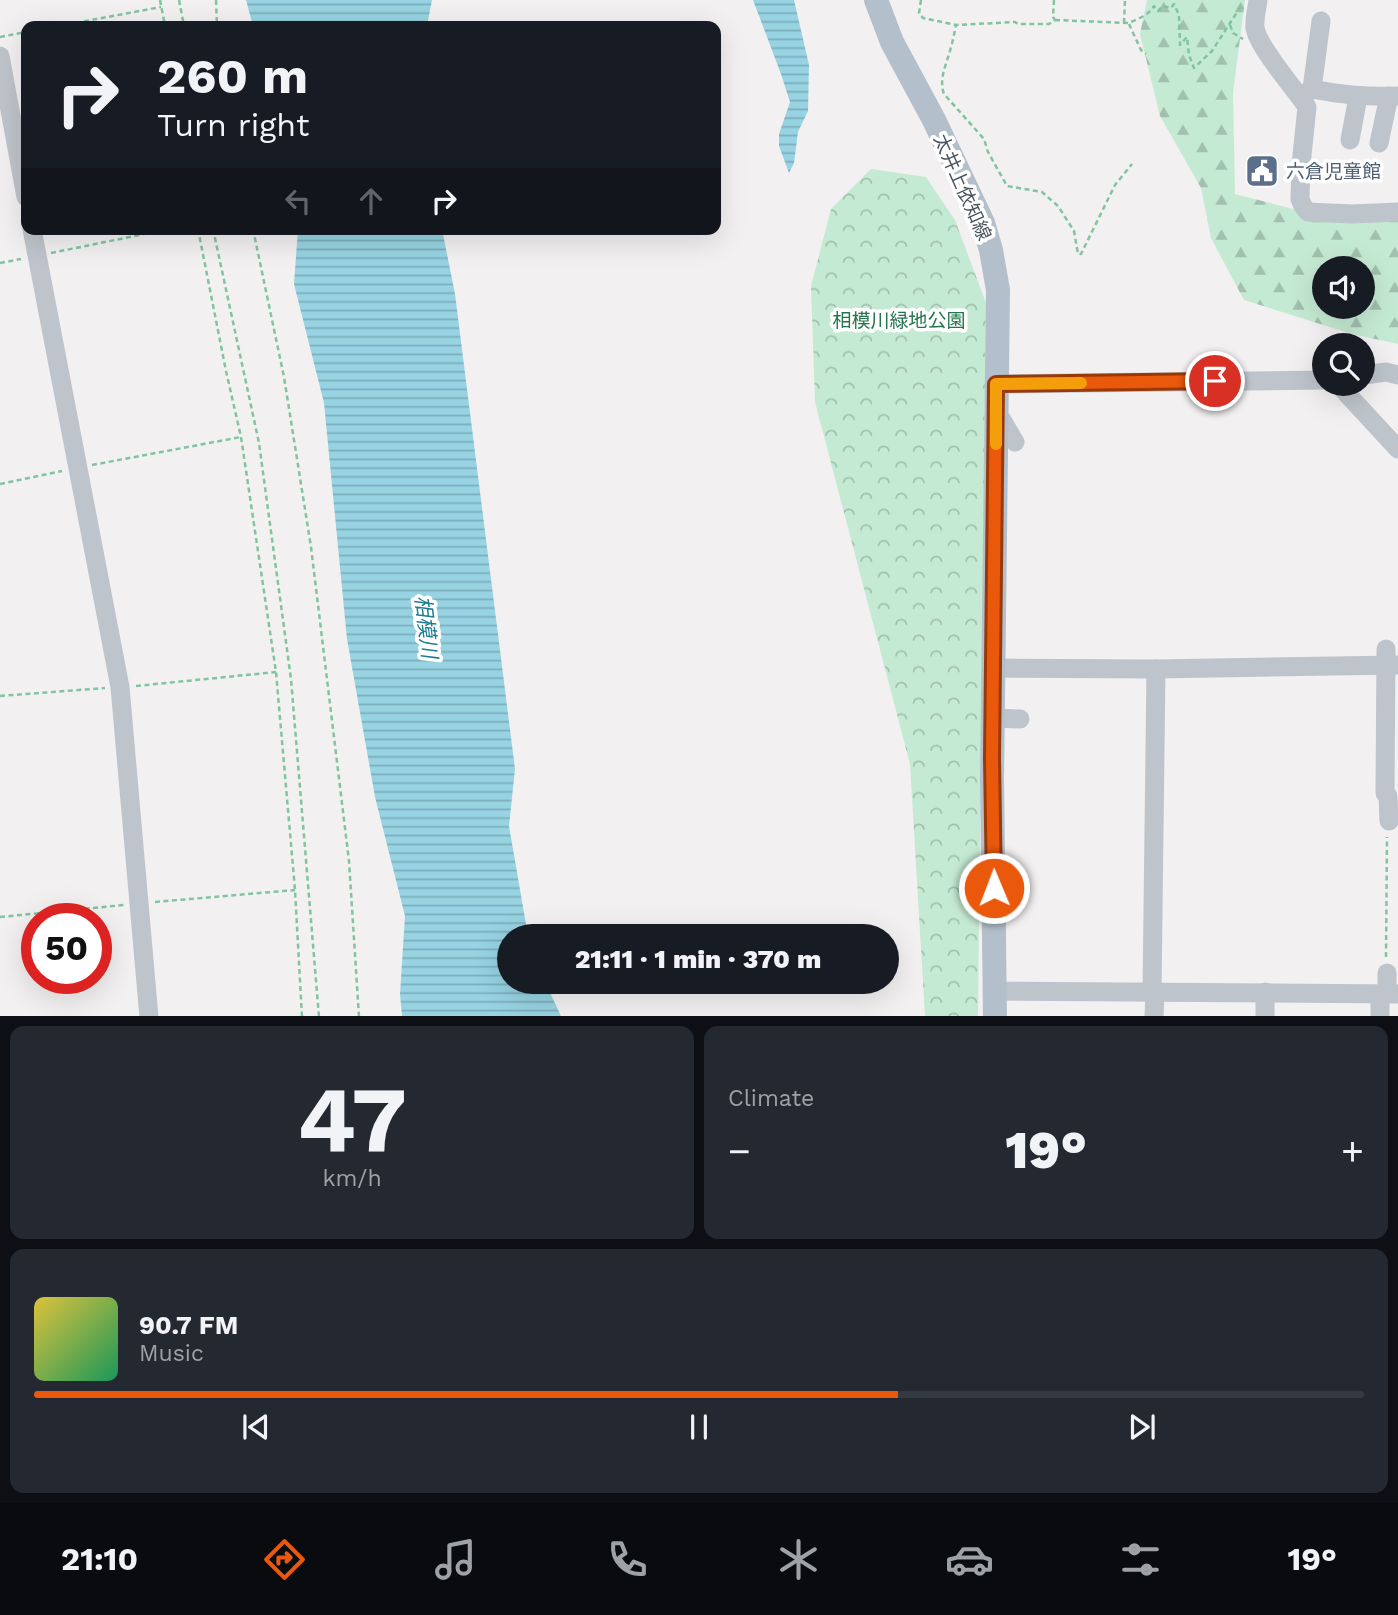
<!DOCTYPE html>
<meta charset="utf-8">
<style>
:root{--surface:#171b24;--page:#242831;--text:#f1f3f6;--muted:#9ea1a6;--line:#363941;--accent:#ea580c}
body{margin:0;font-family:"Work Sans","Noto Sans JP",sans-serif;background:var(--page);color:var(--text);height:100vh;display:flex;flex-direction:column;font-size:26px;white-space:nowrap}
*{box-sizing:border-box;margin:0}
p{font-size:23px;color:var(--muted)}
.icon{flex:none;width:38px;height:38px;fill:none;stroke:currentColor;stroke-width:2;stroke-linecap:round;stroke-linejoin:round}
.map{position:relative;height:1016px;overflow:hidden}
.sheet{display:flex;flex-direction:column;gap:10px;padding:10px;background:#0d0f14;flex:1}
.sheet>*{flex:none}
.top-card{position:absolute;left:21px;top:21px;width:700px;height:214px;border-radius:14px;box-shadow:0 7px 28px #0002;background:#171b24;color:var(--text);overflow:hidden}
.tools{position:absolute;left:1312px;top:256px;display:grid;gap:14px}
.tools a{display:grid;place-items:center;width:63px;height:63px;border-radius:50%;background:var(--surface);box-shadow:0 7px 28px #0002;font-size:35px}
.speed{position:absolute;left:21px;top:903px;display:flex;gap:14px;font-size:35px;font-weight:700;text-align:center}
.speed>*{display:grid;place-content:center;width:91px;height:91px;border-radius:50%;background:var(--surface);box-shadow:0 7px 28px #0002;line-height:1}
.speed .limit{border:10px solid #d22;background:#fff;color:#111}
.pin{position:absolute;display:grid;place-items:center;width:60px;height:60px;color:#fff;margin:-30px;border:4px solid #fff;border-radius:50%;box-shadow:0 2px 7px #0007}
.me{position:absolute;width:77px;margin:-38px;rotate:359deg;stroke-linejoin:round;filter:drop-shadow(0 0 5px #0008)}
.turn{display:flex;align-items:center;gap:24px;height:147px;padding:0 21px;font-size:32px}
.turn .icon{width:91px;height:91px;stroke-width:2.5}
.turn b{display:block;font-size:49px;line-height:60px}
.lanes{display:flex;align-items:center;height:66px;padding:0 21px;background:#0003;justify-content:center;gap:35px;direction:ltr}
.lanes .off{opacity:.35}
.big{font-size:52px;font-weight:800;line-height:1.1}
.sheet .widget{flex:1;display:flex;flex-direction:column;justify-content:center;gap:10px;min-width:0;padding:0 24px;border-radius:14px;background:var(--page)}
.sheet .dial{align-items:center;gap:0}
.dial b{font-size:91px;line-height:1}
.song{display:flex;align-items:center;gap:21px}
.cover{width:84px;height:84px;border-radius:10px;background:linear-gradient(135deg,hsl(50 70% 55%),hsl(150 70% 35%))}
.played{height:7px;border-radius:4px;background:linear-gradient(90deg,var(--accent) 65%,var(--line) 65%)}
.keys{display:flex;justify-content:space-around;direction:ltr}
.heat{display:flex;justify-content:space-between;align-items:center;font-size:38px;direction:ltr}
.sheet .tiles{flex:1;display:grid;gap:10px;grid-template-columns:1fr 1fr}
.widget:last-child{grid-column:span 2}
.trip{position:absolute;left:497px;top:924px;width:402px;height:70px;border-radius:35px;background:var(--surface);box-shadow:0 7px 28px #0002;font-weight:800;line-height:70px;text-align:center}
.menu{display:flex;height:112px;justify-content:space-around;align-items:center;background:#090b0e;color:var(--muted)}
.menu .icon{width:49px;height:49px}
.menu .selected{color:var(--accent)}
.menu b{font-size:32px;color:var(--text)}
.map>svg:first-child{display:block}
.forest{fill:url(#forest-firs);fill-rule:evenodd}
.park{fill:url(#park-crowns)}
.water{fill:url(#water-rules)}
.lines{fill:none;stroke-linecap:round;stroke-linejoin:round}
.path{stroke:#81c4a2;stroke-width:2.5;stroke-dasharray:5 3.5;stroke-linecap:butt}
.minor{stroke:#bec4cb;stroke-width:19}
.major{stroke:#b3c0cb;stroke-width:24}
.route-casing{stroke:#983908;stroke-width:18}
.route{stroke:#ea580c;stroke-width:12}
.slow{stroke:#f59e0b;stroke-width:12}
.labels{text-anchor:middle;stroke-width:7;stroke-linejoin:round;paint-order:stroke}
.service-label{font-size:19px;fill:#4e5e75;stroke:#fff;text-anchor:start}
.street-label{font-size:19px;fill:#4a545b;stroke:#fff}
.park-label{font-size:19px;fill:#23754b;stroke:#fff}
.water-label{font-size:21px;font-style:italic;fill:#1d7c93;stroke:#fff}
</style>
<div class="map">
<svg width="1398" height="1017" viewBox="0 0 1398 1017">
<defs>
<pattern id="forest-firs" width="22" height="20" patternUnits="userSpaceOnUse" patternTransform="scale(1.75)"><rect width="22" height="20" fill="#c5ead3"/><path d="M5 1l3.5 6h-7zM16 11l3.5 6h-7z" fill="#a2c0ae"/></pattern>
<pattern id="park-crowns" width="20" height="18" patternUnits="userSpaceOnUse" patternTransform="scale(1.75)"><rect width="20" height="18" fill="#c5ead3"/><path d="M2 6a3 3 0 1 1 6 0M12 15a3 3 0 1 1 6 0" fill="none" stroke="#a2c0ae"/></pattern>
<pattern id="water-rules" width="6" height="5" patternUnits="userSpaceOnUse" patternTransform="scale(1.75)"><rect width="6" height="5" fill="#97d3e2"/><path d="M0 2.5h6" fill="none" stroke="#7daeba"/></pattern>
</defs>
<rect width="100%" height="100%" fill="#f2f0f0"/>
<path class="forest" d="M 1147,0 L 1245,0 L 1233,93 L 1235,194 L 1343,222 L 1398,220 L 1398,344 L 1352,334 L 1244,300 L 1211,238 L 1201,188 L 1160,116 L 1140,34 ZM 1325,268 L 1363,268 L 1363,306 L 1325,306 Z"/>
<polygon class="park" points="871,169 926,177 955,220 986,303 978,1016 925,1016 910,764 815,402 811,286 831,209"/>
<g class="water">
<polygon points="246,0 432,0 427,26 253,26"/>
<polygon points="753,0 794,0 809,65 808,111 798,132 794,163 789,173 779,146 779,134 790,102 781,74"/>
<polygon points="298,229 442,229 455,294 515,769 509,826 528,936 509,936 509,982 545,982 561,1016 402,1016 400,994 405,916 375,797 347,639 324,403 294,284"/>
</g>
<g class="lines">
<g class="path">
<polyline points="160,0 165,26"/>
<polyline points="179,0 184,26"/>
<polyline points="216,0 217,26"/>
<polyline points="921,0 919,13 923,18 956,25"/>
<path d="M 1054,0 L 1053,17 L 1055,20 L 1049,24 L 1018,24 L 1015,22 L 956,25 C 954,35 952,45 949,54 C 945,68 939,80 944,94 L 984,139 L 988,152 L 1007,186 L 1042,192 L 1058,206 L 1074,231 L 1078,254 L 1081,254 L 1115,185 L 1132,164"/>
<path d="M 1055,20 L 1128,23 C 1138,19 1149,15 1154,6 L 1158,11 L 1163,6 L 1171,8 L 1174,4 L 1179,15 L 1180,45 L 1187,37 L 1189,55 L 1194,68 L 1212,51 L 1241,6"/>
<polyline points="1124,23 1125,0"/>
<polyline points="1129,24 1141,50 1146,54"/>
<polyline points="1230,25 1233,33 1243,39"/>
<polyline points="59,26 161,7"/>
<polyline points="0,37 26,32"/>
<polyline points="198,229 226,371 241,437 276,672 295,890 302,1017"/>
<polyline points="213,229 259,443 291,679 319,1017"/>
<polyline points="253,229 284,377 311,547 349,861 359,1017"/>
<polyline points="51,253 169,229"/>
<polyline points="0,263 21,259"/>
<polyline points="92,465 241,437"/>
<polyline points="0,484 62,471"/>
<polyline points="136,686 276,672"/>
<polyline points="0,696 105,688"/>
<polyline points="155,902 295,890"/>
<polyline points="0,917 124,905"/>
<polyline points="1386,957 1387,837"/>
</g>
<g class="minor">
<path d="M 1258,0 C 1257,9 1254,19 1255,28 C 1258,47 1295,89 1307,107 L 1301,165 L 1300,199 L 1303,206 L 1308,212 L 1352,214 L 1398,212"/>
<polyline points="0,56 26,197"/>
<polyline points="1312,89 1321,21"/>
<path d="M 1300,97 L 1312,89 C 1344,95 1365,97 1398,96"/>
<polyline points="1350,140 1358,97"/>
<polyline points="1379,143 1389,96"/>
<polyline points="32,229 120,687 149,1017"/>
<polyline points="1364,375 1386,372 1398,375"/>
<polyline points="1337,383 1398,449"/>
<polyline points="996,384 1325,380"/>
<polyline points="996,417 1002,420 1015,442"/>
<polyline points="1386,649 1385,793 1388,796 1389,821"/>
<polyline points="993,668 1156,669 1398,665"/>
<polyline points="993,718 1020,719"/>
<polyline points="995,991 1398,994"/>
<polyline points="1152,993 1156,669"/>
<polyline points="1380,994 1380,1017"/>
<polyline points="1387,994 1387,973"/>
<polyline points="1154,1017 1155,993"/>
<polyline points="1265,1017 1265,992"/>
</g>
<polyline class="major" points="876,0 892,42 934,120 983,223 991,250 998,290 992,779 995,1017"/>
</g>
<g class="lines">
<defs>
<polyline id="route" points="994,888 992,758 996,384 1215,381"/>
</defs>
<use href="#route" class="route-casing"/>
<use href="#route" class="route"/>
<polyline class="slow" points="996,444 996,384 1081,383"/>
</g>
<defs>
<symbol id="civic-square" viewBox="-11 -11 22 22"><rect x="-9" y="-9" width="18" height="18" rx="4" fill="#5c6f8a" stroke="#fff"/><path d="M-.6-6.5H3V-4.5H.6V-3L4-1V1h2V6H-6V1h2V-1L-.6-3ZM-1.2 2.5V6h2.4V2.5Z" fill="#fff"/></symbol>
</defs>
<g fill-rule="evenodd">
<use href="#civic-square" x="1243" y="152" width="38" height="38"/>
</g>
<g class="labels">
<g class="service-label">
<text x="1286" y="178">六倉児童館</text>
</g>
<g class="street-label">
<text transform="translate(963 187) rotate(66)" y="7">太井上依知線</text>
</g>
<g class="park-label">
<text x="899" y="327">相模川緑地公園</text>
</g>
<g class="water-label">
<text transform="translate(426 627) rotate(83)" y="7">相模川</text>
</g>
</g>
</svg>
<div class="tools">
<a><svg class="icon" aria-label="sound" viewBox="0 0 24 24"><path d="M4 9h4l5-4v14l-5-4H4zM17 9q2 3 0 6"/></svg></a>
<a><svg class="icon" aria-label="search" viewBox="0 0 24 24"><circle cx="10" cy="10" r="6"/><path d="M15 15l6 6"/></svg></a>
</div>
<div class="speed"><div class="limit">50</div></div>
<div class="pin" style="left:1215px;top:381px;background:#d93025"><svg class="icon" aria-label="arrive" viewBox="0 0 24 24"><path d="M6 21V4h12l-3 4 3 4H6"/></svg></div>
<svg class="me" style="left:994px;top:888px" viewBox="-20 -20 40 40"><circle r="17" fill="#ea580c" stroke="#fff" stroke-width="3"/><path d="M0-11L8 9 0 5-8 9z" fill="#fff"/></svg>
<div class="trip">21:11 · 1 min · 370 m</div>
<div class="top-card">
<div class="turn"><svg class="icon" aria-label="right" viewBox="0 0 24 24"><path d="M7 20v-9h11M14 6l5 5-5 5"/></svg><div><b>260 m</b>Turn right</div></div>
<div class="lanes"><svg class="icon off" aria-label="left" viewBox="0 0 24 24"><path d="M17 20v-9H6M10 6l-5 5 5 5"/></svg><svg class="icon off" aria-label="ahead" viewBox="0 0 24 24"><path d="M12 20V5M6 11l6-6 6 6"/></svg><svg class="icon" aria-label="right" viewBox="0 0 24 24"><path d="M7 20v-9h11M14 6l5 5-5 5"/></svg></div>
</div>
</div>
<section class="sheet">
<div class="tiles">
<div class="widget dial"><b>47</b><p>km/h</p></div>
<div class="widget"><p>Climate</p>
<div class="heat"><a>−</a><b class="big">19°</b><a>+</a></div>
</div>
<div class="widget">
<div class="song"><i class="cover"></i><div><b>90.7 FM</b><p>Music</p></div></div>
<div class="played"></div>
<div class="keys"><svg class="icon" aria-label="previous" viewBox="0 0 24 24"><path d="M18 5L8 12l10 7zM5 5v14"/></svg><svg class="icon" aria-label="pause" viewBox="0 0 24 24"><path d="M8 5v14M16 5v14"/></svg><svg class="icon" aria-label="next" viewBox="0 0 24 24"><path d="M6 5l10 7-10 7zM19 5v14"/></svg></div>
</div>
</div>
</section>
<nav class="menu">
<b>21:10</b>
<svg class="icon selected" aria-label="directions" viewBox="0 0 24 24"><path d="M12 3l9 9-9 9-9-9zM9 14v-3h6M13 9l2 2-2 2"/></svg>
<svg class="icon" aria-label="music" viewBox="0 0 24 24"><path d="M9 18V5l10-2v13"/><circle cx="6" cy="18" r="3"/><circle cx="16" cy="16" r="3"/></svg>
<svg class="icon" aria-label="phone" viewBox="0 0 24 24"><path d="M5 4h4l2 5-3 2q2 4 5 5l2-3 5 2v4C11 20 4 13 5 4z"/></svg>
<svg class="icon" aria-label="climate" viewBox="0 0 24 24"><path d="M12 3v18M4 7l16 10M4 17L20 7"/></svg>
<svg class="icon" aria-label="car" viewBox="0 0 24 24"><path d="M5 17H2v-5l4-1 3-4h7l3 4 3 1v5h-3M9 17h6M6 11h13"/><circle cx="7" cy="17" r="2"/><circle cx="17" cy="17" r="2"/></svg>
<svg class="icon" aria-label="filters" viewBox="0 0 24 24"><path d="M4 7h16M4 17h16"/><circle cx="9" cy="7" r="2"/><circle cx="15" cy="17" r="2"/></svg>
<b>19°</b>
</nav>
